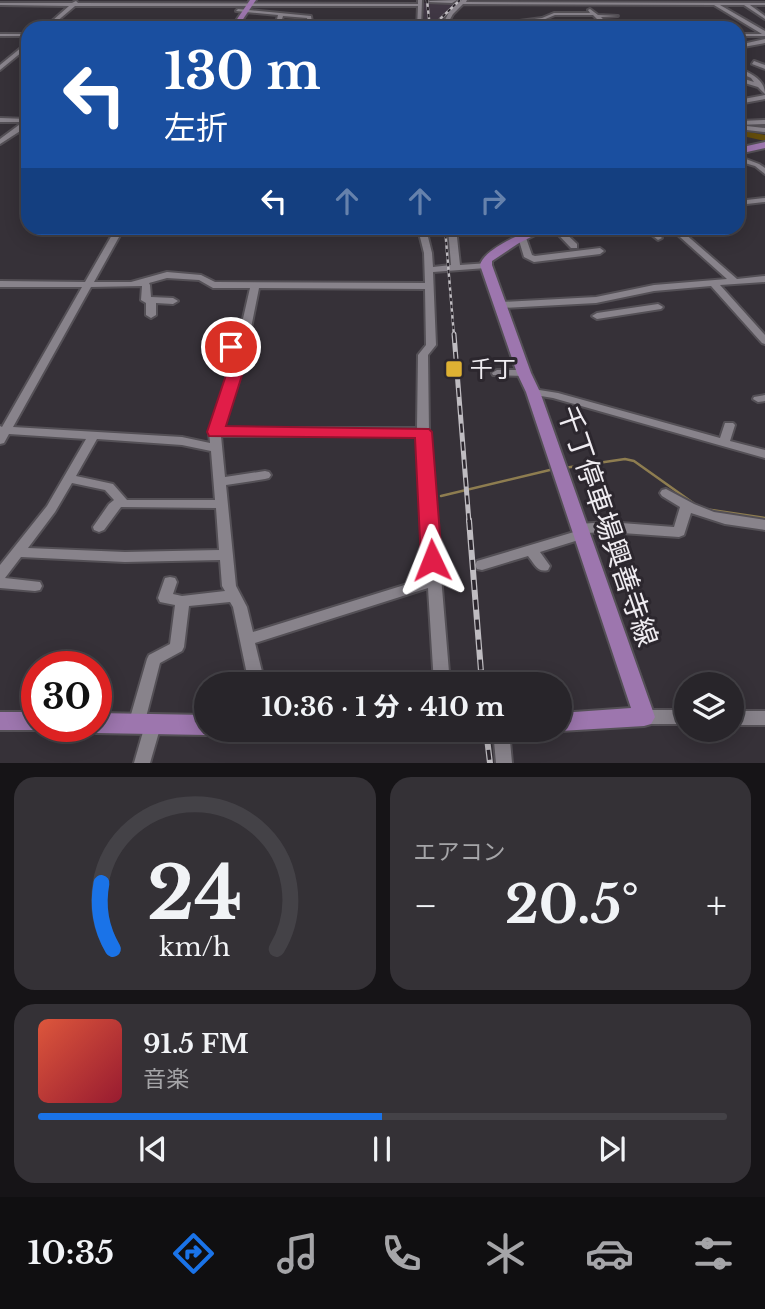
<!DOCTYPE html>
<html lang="ja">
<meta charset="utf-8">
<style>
:root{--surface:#28252a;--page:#343136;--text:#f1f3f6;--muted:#a5a5a8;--line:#444247;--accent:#1a73e8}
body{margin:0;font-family:"Libre Baskerville","Noto Sans JP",serif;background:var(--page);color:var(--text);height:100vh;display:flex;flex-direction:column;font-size:26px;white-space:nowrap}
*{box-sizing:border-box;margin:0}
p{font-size:23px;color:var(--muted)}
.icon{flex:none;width:38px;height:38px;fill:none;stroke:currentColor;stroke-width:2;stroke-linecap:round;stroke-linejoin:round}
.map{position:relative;height:763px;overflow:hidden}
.sheet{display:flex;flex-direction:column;gap:14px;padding:14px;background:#161417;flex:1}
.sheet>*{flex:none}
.top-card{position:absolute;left:21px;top:21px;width:724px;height:214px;border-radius:21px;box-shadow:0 4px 18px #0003,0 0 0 2px var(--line);background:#1a4fa0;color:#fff;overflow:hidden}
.fabs{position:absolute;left:674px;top:672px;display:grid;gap:14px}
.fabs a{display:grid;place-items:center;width:70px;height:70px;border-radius:50%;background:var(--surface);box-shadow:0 4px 18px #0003,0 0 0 2px var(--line);font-size:35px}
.speed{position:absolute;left:21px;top:651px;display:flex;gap:14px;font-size:35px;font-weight:700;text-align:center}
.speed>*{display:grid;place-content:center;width:91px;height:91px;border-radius:50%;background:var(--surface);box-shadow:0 4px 18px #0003,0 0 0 2px var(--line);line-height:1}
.speed .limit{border:10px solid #d22;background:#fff;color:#111}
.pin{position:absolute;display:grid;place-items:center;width:60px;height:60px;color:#fff;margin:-30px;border:4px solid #fff;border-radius:50%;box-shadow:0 2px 7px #0007}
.me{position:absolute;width:77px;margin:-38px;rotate:358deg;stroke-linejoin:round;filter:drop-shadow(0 0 5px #0008)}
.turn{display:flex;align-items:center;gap:24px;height:147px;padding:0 28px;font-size:32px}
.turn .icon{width:91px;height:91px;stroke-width:2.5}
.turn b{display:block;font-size:49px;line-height:60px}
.lanes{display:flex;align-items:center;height:66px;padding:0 28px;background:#0003;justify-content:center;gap:35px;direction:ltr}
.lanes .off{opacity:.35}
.big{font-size:52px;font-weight:700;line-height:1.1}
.sheet .tile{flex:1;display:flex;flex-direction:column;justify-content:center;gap:10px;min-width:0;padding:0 24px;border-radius:21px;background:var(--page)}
.sheet .dial{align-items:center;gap:0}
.dial svg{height:182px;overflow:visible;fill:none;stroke:var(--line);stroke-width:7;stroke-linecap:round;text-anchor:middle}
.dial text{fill:var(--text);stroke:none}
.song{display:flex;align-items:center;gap:21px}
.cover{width:84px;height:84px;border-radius:10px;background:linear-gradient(135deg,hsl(10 70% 55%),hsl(350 70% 35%))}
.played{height:7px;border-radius:4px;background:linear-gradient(90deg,var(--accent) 50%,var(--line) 50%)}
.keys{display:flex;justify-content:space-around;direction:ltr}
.heat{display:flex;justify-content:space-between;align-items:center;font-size:38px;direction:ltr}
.sheet .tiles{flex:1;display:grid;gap:14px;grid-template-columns:1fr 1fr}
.tile:last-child{grid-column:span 2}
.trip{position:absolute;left:194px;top:672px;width:378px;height:70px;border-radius:35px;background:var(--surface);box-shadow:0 4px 18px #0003,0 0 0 2px var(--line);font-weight:700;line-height:70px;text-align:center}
.dock{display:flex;height:112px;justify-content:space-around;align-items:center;background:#100f11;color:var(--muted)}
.dock .icon{width:49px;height:49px}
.dock .on{color:var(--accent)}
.dock b{font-size:32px;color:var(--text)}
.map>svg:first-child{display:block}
.built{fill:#413845}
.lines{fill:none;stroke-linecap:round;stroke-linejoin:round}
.stream-far1{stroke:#8e7d50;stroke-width:2}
.stream{stroke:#8e7d50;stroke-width:2.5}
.river{fill:#644d0b;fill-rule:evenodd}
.minor-casing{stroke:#545056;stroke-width:4}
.major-casing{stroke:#545056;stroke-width:4}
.minor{fill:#88838b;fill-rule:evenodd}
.major{fill:#9d76ae;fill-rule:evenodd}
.rail-far2-casing{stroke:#bfbcc1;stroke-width:2.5}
.rail-far1-casing{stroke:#bfbcc1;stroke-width:5}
.rail-casing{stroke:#bfbcc1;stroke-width:6}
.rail-far2{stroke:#2c272e;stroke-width:2;stroke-dasharray:3.5;stroke-linecap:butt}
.rail-far1{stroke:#2c272e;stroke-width:2.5;stroke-dasharray:9;stroke-linecap:butt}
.rail{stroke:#2c272e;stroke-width:3.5;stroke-dasharray:10;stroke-linecap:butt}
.route{fill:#e11d48;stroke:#92132f;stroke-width:2}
.poi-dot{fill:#deb133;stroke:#2c272e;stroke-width:2.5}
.labels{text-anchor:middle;stroke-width:6;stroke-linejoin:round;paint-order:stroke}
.poi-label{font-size:23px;fill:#efecf1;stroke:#2c272e;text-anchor:start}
.near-street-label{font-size:28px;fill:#efecf1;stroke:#2c272e}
</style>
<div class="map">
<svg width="765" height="763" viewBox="0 0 765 763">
<rect width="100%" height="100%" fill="#363138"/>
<polygon class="built" points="422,3 459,3 443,19 439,28 425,28"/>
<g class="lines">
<polyline class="stream-far1" points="263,22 274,23 270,26"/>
<g class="stream">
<polyline points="564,468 625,459 634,461 696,505"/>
<polyline points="441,496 554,469"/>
<polyline points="705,509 765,518"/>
</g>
<g class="river">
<polygon points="241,20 270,23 273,25 272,28 239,23"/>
<polygon points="738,130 765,135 765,141 738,135"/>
</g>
<defs>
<g id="minor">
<polygon points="418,0 422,0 421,28 417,28 418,6 75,6 49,28 44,28 69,6 0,5 0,3 72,3 76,1 78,3 418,4"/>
<polygon points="457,0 452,3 428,2 430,1"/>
<polygon points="462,0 467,0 466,2 765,3 765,5 750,5 765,16 765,19 744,5 720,5 765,31 765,36 738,36 738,34 762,34 714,5 463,4 453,14 445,28 441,28 449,12"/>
<polygon points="238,9 311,16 313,28 309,28 307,18 283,16 280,26 272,28 276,24 278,15 236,11"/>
<polygon points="590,9 598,15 618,16 601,17 611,28 605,27 579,28 602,24 593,15 555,15 543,20 482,28 468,28 542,18 554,13 590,13 588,10"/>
<rect x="0" y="34" width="28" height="2"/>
<polygon points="765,39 765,43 738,48 738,45"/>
<polygon points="28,42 28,47 0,70 0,65"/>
<polygon points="754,61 765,65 765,69 752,64"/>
<path d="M 738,68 C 751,73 765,80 765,94 L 758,87 L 738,81 L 738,77 L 754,82 L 751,78 L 738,72 Z"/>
<polygon points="765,95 765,99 738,104 738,100"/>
<polygon points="0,118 28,119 28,126 0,144 0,139 23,122 0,122"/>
<polygon points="765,120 765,124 738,125 740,121"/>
<polygon points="738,125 765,128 765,132 738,129"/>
<polygon points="738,156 759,164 765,168 765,174 755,166 738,161"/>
<polygon points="765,198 765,202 738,205 738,201"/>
<path d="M 116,228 L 124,228 L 94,282 L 131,282 L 167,272 L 201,275 L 215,282 L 425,283 L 424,253 L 419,233 L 423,228 L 431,228 L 427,233 L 432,253 L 433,267 L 451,265 L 448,228 L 456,228 L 460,265 L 489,263 L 490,265 L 486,268 L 433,272 L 436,345 L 428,355 L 429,432 L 450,684 L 434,684 L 428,588 L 255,643 L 265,684 L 249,684 L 233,607 L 230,602 L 189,606 L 184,647 L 182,651 L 160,663 L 144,725 L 142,730 L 136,732 L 130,730 L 128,725 L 147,659 L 149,655 L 170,644 L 175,605 L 160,602 L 158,598 L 165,578 L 170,577 L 175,578 L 177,582 L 173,594 L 182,596 L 225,591 L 222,586 L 220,560 L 125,562 L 21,557 L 5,578 L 40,582 L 42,586 L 40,590 L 35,591 L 0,588 L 0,565 L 47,506 L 86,439 L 9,434 L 4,443 L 0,444 L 0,426 L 2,427 L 82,287 L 0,287 L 0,281 L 85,282 ZM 167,278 L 199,280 L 213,288 L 250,288 L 240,332 L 225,349 L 232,363 L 209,432 L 210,443 L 182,437 L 13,427 L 91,287 L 142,286 L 141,300 L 146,303 L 146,315 L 151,318 L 156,315 L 156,303 L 173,304 L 178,301 L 173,298 L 151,297 L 150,285 L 149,283 ZM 259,288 L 425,289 L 426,345 L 418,355 L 417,428 L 222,428 L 242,363 L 235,349 L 250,333 ZM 221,436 L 418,436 L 427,578 L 253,632 L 247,607 L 236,586 L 226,485 L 265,479 L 269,478 L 271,475 L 269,472 L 265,471 L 225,477 ZM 97,439 L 182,445 L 211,451 L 215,500 L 127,500 L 113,484 L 76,476 ZM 72,483 L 105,490 L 114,500 L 109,504 L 93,527 L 94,530 L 99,532 L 104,530 L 121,507 L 216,508 L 219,550 L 125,552 L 28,548 L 55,512 Z"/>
<polygon points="552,228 560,228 577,244 577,248 571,248"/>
<polygon points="643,228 651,228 662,238 658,240"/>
<polygon points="670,228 704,228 703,230 684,233 737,279 765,276 765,282 720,285 765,335 765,344 762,343 711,286 654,291 596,303 501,308 496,305 501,302 596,297 654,285 727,279"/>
<polygon points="519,235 525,235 532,255 535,256 600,248 604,251 600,254 534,262 524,257 518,237"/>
<polygon points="658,304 663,307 661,309 597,319 592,316 597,313"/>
<polygon points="497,370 524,370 529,373 524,376 493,375 492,373"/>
<polygon points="533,389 558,393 720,438 725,423 733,423 735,425 730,441 765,450 765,458 553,398 529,394 528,392 529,390"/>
<polygon points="765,395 765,401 758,402 753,399 754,397"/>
<path d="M 666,489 L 694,504 L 714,512 L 765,520 L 765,530 L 725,524 L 691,513 L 684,535 L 679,537 L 608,532 L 585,533 L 586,535 L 585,538 L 540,552 L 550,566 L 548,570 C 537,573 534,563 528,556 L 482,570 L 477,569 L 475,565 L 477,561 L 574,532 L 573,529 L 574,526 L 579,524 L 608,522 L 674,527 L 680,507 L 662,496 L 660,493 L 662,490 Z"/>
<polygon points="644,710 686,710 686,724 644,724 638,722 636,717 638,712"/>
<rect x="732" y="711" width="33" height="14"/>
<polygon points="153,718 159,720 161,725 150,763 134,763 145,725 147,720"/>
<polygon points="493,730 509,730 512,763 496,763"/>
</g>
<g id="major">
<polygon points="250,0 256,0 237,28 231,28"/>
<polygon points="765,142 765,148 738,154 738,148"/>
<path d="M 536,228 L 549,228 L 519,243 L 492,261 L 492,265 L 531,373 L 540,392 L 655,717 L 651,724 L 644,726 L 560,731 L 555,730 L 560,730 L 560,713 L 631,708 L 526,392 L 517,373 L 480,265 C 484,249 521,234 536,228 Z"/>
<polygon points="0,712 37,712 37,726 45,726 37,730 0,730"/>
<polygon points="96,713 206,715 206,730 214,730 206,735 96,733 88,730 87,726 96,726"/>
</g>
</defs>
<use href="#minor" class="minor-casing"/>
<use href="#major" class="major-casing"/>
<use href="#minor" class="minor"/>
<use href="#major" class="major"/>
<defs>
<g id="rail-far2">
<polyline points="427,0 430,28"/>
<polyline points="435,28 440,19 460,0"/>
<polyline points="445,228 454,336"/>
</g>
<polyline id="rail-far1" points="454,334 469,522"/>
<g id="rail">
<polyline points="469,520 482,684"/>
<polyline points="486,730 490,763"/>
</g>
</defs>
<use href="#rail-far2" class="rail-far2-casing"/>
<use href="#rail-far1" class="rail-far1-casing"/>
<use href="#rail" class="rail-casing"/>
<use href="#rail-far2" class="rail-far2"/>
<use href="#rail-far1" class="rail-far1"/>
<use href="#rail" class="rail"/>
</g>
<polygon class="route" points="231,342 239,347 244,363 243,372 226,426 429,429 432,432 442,560 439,566 432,568 424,566 421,560 415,438 209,436 207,432 227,372 229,363 224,347"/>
<rect class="poi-dot" x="445" y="360" width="18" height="18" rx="3.5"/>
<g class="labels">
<g class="poi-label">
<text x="470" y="377">千丁</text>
</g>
<g class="near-street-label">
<text transform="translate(608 526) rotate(71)" y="10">千丁停車場興善寺線</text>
</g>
</g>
</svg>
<div class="fabs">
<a><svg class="icon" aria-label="layers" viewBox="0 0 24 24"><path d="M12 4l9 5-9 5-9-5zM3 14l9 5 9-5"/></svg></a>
</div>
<div class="speed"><div class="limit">30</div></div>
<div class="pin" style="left:231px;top:347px;background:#d93025"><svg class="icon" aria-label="arrive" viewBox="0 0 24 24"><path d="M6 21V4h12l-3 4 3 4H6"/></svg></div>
<svg class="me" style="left:432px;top:560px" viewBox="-20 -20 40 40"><path d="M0-17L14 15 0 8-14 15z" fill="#e11d48" stroke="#fff" stroke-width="4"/></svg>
<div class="trip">10:36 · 1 分 · 410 m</div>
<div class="top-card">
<div class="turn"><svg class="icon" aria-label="left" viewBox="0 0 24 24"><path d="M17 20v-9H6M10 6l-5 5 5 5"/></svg><div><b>130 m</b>左折</div></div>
<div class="lanes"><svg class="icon" aria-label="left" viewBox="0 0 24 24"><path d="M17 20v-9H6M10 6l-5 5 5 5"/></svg><svg class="icon off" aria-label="ahead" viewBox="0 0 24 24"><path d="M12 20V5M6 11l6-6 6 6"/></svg><svg class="icon off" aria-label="ahead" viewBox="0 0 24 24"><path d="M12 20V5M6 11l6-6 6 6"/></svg><svg class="icon off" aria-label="right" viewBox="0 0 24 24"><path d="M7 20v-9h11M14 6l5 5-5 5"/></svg></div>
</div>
</div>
<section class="sheet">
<div class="tiles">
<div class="tile dial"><svg viewBox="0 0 100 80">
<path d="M14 69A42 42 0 1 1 86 69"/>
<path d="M14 69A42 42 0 0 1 9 40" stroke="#1a73e8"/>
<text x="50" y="56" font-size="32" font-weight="700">24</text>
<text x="50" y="72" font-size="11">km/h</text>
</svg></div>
<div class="tile"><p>エアコン</p>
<div class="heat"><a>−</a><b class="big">20.5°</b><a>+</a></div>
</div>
<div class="tile">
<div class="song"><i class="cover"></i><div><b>91.5 FM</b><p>音楽</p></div></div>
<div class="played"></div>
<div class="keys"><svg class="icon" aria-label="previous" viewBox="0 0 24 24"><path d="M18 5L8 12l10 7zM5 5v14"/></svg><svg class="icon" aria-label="pause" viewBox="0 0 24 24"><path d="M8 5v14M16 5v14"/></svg><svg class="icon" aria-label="next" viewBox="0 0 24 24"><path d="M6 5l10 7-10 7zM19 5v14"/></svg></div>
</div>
</div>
</section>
<nav class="dock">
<b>10:35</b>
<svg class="icon on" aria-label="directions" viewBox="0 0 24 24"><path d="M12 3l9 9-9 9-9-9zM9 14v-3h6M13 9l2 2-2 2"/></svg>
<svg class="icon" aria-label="music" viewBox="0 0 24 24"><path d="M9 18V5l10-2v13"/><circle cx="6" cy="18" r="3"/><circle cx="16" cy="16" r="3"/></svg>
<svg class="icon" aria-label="phone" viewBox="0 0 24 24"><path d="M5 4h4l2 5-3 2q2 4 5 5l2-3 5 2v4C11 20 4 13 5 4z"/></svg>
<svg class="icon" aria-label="climate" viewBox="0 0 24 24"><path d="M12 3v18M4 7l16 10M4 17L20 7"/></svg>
<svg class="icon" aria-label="car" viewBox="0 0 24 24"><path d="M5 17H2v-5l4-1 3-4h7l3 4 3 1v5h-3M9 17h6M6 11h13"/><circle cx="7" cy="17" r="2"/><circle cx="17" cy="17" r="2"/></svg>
<svg class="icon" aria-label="filters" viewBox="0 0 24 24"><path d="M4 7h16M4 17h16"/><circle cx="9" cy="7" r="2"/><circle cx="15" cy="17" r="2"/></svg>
</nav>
